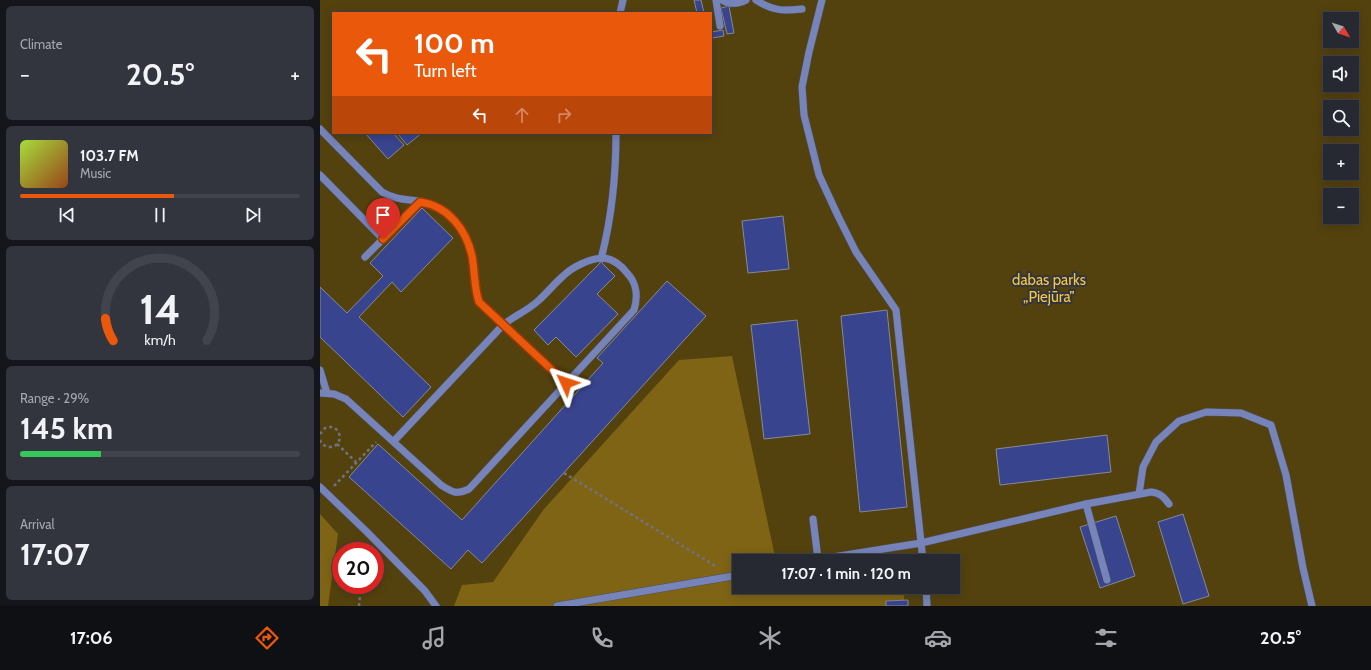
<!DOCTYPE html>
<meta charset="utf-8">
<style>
:root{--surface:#262832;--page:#32343e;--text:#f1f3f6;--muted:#a4a6ac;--line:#42444d;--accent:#ea580c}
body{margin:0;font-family:Cabin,sans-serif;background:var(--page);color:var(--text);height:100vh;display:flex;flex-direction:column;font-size:15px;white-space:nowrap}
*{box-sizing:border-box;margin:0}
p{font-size:13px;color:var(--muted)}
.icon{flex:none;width:22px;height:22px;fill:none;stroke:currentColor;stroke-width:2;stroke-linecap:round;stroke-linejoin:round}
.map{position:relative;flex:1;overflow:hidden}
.panel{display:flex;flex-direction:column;gap:6px;padding:6px;background:#15161c;width:320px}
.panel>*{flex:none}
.hud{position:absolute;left:12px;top:12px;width:380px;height:122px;border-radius:0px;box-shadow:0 2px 10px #0003,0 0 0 1px var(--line);background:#ea580c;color:#fff;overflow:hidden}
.needle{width:26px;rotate:129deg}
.controls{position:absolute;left:1003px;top:12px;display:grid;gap:8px}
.controls a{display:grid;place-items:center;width:36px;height:36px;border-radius:0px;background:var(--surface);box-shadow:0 2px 10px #0003,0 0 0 1px var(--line);font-size:20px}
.speed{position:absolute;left:12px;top:542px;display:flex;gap:8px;font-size:20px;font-weight:700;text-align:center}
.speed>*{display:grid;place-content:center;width:52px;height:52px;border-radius:50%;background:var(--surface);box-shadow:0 2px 10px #0003,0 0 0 1px var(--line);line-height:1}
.speed .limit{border:6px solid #d22;background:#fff;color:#111}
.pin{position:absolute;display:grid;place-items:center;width:34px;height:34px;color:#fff;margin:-41px -17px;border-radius:50% 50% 50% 0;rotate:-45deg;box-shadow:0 0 4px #0007}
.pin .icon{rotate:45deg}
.me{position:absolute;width:44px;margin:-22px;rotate:312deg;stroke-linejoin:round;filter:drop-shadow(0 0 3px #0008)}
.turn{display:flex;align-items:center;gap:14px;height:84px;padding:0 16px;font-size:18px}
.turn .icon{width:52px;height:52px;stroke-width:2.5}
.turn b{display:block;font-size:28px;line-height:34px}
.lanes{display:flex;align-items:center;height:38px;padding:0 16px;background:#0003;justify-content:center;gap:20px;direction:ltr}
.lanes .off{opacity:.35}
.big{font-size:30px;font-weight:700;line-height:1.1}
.panel .card{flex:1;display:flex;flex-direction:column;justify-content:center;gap:6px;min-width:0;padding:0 14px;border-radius:6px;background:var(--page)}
.panel .dial{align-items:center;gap:0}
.dial svg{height:104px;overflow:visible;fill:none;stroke:var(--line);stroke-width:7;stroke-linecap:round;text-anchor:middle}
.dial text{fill:var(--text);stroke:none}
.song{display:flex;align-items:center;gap:12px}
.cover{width:48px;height:48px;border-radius:6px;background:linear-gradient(135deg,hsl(80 70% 55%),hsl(20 70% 35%))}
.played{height:4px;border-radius:2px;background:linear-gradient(90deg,var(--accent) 55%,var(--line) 55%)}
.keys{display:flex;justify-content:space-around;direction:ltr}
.heat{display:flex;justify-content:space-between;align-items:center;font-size:22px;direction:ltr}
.charge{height:6px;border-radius:3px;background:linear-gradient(90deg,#34c759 29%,var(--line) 0)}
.trip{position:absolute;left:412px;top:554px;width:228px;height:40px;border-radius:0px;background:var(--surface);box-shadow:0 2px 10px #0003,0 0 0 1px var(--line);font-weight:700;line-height:40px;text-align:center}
.tabs{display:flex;height:64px;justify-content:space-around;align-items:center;background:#0f1014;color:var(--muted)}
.tabs .icon{width:28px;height:28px}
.tabs .current{color:var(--accent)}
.tabs b{font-size:18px;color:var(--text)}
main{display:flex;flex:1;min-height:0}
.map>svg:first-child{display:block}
.green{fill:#54420e;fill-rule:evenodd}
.forest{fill:#7e6414}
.building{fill:#39448e;stroke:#858998}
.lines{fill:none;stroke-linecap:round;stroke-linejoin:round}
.service-casing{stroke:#4e515d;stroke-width:8}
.path{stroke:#70737f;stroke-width:2.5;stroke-dasharray:3 3;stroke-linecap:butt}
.service{stroke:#7784b9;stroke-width:7}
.route-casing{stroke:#983908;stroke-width:10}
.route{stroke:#ea580c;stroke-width:7}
.labels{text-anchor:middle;stroke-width:4;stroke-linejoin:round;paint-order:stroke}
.park-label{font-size:15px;fill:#f5c641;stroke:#323542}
</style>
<main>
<section class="panel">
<div class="card"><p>Climate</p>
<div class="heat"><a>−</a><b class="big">20.5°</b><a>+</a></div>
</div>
<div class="card">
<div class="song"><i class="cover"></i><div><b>103.7 FM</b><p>Music</p></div></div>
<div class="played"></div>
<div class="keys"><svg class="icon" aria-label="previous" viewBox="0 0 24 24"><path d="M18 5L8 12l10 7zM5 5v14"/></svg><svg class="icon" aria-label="pause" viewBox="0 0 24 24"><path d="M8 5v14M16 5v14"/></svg><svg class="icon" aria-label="next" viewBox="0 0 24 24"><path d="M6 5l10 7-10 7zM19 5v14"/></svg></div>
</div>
<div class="card dial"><svg viewBox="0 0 100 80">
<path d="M14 69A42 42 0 1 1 86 69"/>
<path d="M14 69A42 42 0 0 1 8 52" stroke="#ea580c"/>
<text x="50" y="56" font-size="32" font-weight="700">14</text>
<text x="50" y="72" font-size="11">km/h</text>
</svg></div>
<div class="card"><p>Range · 29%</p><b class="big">145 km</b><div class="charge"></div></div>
<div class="card"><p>Arrival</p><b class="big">17:07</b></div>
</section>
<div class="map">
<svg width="1051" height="606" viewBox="0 0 1051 606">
<rect width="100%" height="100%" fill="#323542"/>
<path class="green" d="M 0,0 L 1051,0 L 1051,606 L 0,606 ZM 13,13 L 391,13 L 391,133 L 13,133 ZM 1010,19 L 1032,19 L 1032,41 L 1010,41 ZM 1010,63 L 1032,63 L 1032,85 L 1010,85 ZM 1010,107 L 1032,107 L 1032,129 L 1010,129 ZM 1010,151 L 1032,151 L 1032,173 L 1010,173 ZM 1010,195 L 1032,195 L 1032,217 L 1010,217 ZM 21,551 L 55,551 L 55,585 L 21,585 ZM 419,561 L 633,561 L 633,587 L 419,587 Z"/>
<g class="forest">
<polygon points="412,356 456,561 419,561 419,587 583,587 585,606 134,606 142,585 173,582 224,509 359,360"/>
<polygon points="0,514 18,534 8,606 0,606"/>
</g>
<g class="building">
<polygon points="374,0 381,0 384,13 377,13"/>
<polygon points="409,6 414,33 407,34 401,8"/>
<polygon points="403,30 404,36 392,38 391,32"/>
<polygon points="45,133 73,133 84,145 68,159"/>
<polygon points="77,133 102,133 87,145"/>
<polygon points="102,208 133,238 81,292 72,282 39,317 111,387 83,417 0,337 0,287 27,313 63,276 50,263"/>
<polygon points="463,216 469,269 428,273 422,221"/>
<polygon points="281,262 295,276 277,294 298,314 256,357 236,337 228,345 214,330"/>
<polygon points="347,281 386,316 162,563 148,550 131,569 29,477 58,444 142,520 283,363 277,358"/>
<polygon points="567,310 587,507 540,512 521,316"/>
<polygon points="477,320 490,434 444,439 431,325"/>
<polygon points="787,435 791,472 680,485 676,449"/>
<polygon points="863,514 889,596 863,604 838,522"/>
<polygon points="796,516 815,576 780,588 760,527"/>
<polygon points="588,600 588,606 566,606 566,601"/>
</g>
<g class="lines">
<defs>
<g id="service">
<polyline points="396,0 400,26"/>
<path d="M 402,0 C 410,5 418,4 426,0"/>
<path d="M 436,0 C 453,11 462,11 482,9"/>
<polyline points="502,0 489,52 482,87 484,115 499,175 518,216 536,252 576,310 603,561"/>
<polyline points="300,13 303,0"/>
<path d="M 0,129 L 62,192 C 79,202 93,198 110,204 C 132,211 147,234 152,257 C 154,272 154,288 159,302 L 246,383"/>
<polyline points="0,175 63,239"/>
<polyline points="45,257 100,202"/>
<path d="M 281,259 C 292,217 296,176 296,133"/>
<polyline points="0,370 7,393"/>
<path d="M 0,393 L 14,394 L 26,399 L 121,485 C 132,492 136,495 149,489 L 314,310 C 318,297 317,283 307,273 C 302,266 293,259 284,258 C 270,258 252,267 242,277 C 234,284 227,293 218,301 C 207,311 194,316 183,325 L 74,441"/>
<polyline points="0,487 47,532 105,591 116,606"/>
<polyline points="819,494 823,467 836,442 859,421 886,412 921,413 951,425 966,475 983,568 992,606"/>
<polyline points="766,504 787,580"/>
<polyline points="493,519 498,559"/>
<path d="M 488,561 L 601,543 L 766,504 L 831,492 C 840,493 844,497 849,504"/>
<polyline points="606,587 607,606"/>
<polyline points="237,606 419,575"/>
</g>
</defs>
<use href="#service" class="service-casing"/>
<g class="path">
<path d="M 0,434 L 5,428 C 22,422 25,447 10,447 C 5,447 2,444 0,440"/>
<polyline points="17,444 36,462"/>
<polyline points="244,473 397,567"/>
<polyline points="14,486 56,442"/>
<polyline points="39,606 41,585"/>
</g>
<use href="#service" class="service"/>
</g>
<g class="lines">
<defs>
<path id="route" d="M 63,239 L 100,202 C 128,206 146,229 152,256 C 155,272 154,288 159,302 L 246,383"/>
</defs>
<use href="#route" class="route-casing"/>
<use href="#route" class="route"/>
</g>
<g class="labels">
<g class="park-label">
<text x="729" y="285">dabas parks<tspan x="729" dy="17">„Piejūra”</tspan></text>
</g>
</g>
</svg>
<div class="controls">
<a><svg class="needle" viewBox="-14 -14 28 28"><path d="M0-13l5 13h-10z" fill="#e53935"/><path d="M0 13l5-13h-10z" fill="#a4a6ac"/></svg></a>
<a><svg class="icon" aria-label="sound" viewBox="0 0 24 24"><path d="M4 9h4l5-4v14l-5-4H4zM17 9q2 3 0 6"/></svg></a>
<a><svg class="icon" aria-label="search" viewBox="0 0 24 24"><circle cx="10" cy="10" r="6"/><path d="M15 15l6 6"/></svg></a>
<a>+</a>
<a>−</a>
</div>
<div class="speed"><div class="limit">20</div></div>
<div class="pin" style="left:63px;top:239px;background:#d93025"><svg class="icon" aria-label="arrive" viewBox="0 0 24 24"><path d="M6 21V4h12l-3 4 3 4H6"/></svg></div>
<svg class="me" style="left:246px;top:383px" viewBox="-20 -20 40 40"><path d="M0-17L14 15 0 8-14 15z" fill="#ea580c" stroke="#fff" stroke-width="4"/></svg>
<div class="trip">17:07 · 1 min · 120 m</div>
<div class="hud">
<div class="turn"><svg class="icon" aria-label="left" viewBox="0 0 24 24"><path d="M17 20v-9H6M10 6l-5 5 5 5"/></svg><div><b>100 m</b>Turn left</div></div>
<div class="lanes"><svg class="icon" aria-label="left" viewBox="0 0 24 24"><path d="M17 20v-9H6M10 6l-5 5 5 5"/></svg><svg class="icon off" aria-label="ahead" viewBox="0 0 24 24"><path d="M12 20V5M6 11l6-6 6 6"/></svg><svg class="icon off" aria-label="right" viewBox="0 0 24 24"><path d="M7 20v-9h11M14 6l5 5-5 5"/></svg></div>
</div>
</div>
</main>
<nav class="tabs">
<b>17:06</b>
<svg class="icon current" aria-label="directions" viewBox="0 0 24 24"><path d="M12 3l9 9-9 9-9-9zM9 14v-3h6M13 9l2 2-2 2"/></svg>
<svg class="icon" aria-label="music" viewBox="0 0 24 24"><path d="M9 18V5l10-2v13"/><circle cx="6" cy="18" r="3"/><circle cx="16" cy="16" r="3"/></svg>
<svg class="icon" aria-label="phone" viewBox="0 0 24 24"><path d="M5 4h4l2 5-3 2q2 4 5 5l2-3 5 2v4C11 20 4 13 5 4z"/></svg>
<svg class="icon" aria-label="climate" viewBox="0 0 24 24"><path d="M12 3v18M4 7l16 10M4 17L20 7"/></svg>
<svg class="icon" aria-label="car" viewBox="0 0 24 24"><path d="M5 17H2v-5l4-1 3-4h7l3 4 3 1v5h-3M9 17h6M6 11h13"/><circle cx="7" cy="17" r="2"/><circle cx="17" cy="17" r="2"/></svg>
<svg class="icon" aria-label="filters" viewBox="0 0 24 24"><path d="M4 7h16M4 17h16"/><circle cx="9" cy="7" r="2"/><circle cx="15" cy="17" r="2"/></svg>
<b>20.5°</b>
</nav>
